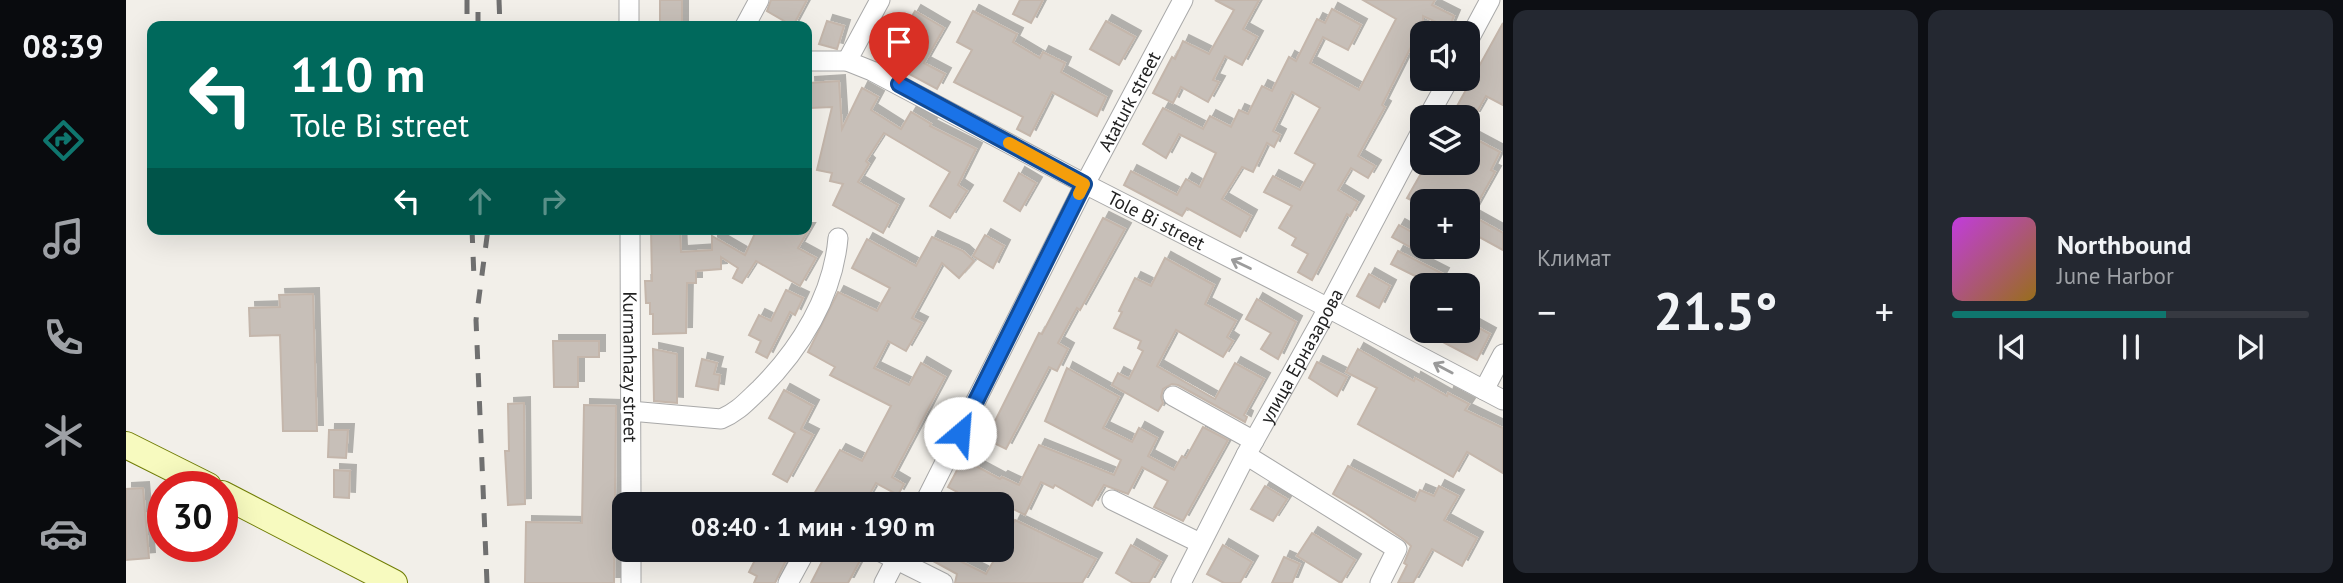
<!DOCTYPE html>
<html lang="ru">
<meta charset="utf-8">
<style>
:root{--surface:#171b24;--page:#242831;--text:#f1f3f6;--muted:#9ea1a6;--line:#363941;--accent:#0f766e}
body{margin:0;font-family:"PT Sans",sans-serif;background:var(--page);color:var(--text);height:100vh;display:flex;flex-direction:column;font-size:26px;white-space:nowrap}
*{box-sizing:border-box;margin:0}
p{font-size:23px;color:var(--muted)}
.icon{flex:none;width:38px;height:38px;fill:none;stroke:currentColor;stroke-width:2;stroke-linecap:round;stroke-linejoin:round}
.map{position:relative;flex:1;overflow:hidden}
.drawer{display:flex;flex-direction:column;gap:10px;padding:10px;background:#0d0f14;width:840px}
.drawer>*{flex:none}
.hud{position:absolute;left:21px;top:21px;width:665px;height:214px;border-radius:14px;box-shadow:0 7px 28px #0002;background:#00695c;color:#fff;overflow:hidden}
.fabs{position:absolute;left:1284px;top:21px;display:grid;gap:14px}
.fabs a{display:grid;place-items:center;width:70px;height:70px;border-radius:14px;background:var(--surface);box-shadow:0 7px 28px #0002;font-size:35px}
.speed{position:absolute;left:21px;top:471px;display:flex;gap:14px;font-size:35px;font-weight:700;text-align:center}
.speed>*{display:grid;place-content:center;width:91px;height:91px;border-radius:50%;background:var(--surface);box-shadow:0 7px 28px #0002;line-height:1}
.speed .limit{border:10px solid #d22;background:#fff;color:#111}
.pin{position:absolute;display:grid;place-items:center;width:60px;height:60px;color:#fff;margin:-72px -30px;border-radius:50% 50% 50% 0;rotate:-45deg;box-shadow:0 0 7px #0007}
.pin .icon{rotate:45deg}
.me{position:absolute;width:77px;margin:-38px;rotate:27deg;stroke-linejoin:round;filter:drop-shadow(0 0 5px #0008)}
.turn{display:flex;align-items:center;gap:24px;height:147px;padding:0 28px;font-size:32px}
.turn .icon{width:91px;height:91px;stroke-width:2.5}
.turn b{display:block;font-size:49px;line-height:60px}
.lanes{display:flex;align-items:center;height:66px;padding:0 28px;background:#0003;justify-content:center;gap:35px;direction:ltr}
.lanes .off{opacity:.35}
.big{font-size:52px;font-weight:700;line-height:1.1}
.drawer .card{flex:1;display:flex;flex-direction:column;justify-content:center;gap:10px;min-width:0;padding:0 24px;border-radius:14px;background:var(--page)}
.song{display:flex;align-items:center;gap:21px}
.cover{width:84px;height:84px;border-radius:10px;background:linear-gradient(135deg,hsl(290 70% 55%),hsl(40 70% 35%))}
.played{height:7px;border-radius:4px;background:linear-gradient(90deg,var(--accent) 60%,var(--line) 60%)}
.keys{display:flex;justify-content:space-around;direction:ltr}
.heat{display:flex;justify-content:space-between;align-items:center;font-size:38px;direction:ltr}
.drawer .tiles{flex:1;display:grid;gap:10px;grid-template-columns:repeat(2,1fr)}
.trip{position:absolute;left:486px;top:492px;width:402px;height:70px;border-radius:14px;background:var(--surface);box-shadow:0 7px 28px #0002;font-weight:700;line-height:70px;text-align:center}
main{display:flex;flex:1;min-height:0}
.tab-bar{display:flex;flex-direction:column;width:126px;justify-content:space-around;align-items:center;background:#090b0e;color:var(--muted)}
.tab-bar .icon{width:49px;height:49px}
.tab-bar .current{color:var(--accent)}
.tab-bar b{font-size:32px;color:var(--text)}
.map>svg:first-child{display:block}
.building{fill:#c7bfb8;stroke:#c4b6ab;stroke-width:2;filter:url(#shadow)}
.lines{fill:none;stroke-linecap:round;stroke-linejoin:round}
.street-casing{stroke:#a9a9a9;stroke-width:21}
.secondary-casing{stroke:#707d05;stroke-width:28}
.street{stroke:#fff;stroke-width:19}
.secondary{stroke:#f7fabf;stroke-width:26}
.rail{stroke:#707070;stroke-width:5;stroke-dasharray:14 14;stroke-linecap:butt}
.oneway{stroke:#9c9c9c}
.route-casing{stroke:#114b97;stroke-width:18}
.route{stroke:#1a73e8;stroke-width:12}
.slow{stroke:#f59e0b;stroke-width:12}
.labels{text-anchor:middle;stroke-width:7;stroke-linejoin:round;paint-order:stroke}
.street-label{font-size:19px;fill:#222;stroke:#fff}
</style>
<main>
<nav class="tab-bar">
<b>08:39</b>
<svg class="icon current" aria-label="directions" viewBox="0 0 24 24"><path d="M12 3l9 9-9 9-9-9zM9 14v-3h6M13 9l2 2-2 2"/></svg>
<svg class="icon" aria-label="music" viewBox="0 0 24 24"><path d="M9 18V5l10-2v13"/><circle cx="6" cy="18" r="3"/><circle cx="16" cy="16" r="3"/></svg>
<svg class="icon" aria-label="phone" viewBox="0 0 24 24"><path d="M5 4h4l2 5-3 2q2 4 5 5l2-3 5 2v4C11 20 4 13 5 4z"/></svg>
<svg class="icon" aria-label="climate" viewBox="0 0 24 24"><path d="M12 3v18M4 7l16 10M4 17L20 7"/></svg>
<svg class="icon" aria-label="car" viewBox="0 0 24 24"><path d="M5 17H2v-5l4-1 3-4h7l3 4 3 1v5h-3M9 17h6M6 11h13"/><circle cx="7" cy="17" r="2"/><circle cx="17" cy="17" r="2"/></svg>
</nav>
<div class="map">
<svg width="1377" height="583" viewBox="0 0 1377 583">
<defs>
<filter id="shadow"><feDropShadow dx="6" dy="-6" stdDeviation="0" flood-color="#0004"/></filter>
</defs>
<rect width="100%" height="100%" fill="#f2efe9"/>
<g class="building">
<rect x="534" y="0" width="22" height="26"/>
<polygon points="645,0 681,0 667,26 641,11"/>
<polygon points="894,0 917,0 905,23 887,14"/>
<polygon points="1089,0 1133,0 1117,29 1131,37 1116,65 1099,56 1087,80 1093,82 1082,102 1055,87 1047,103 1027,93 1046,57 1049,59 1057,41 1083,54 1108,10"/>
<polygon points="1237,0 1309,0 1306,5 1328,16 1323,28 1297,16 1297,54 1285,47 1256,105 1259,107 1232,156 1249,166 1242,178 1225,168 1212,190 1232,202 1224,216 1221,214 1186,280 1172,272 1182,254 1166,245 1170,238 1153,228 1166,206 1138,192 1147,176 1174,190 1189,164 1169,153 1194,108 1166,92 1147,131 1154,135 1148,147 1141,143 1127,172 1116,167 1096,199 1125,216 1114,237 1061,208 1056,216 998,185 1005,171 1051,195 1060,179 1074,187 1090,153 1053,134 1040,158 1017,144 1037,108 1077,129 1084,116 1105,127 1113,110 1122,114 1136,86 1146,91 1163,57 1170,61 1191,19 1199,23 1206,9 1235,25 1222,50 1197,37 1184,63 1233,90 1270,19"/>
<polygon points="789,11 818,28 798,63 819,74 811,89 748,55 756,40 769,47 771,44 792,50 796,42 777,32"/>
<polygon points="847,11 891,34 887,42 914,58 917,52 939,63 935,72 980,97 971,116 926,92 904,136 891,129 897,117 828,82 846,50 831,42"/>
<polygon points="701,21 718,26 711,49 693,44"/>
<polygon points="980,21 1009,37 993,65 964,49"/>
<polygon points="1377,23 1377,105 1360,96 1348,117 1325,117"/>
<polygon points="713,81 716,129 736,88 752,97 745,110 775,129 785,112 805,124 804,126 850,149 832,185 841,191 824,218 804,206 824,172 758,133 740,161 743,164 732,182 772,205 757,233 707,205 717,184 704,181 706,173 691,170 706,107 684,108 683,83"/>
<polygon points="1342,135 1374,152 1365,170 1369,172 1345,215 1377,233 1377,250 1342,231 1342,201 1297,201 1297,206 1281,198 1301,163 1342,163"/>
<polygon points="893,173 910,183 894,211 878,201"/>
<polygon points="977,218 999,229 954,310 951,308 932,343 942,349 931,371 923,367 880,449 860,439 913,333 916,334"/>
<polygon points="1273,225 1291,235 1284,247 1266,237"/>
<polygon points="525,229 554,229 555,252 586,250 586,236 619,255 631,229 683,229 672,248 690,258 674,286 630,261 616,283 607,278 612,268 595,257 595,269 570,271 570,283 561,283 560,333 527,334 527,314 524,314 524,303 520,303 519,281 526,281"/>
<polygon points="859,235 878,246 867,268 847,256"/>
<polygon points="806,237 837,251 848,261 833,278 816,263 786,318 796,323 780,351 762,341 748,368 783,385 795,363 819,377 766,477 778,484 772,495 750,483 738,504 694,504 685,499 714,450 736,461 765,406 704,375 709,367 682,352 712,292 751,311 764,288 726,268 741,239 790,266"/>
<polygon points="1272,251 1317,274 1311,285 1307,285 1265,264"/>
<polygon points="1039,258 1088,285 1079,304 1110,321 1101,337 1107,341 1097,357 1050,330 1031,366 1089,399 1109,363 1138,379 1118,415 1121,417 1119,422 1052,385 1046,384 1037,389 1035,397 1037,403 1032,411 986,385 992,373 1003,379 1017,351 1012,348 1015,341 988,328 996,312 993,311 1009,278 1025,286"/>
<polygon points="1243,274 1264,286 1253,308 1231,296"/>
<polygon points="660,290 677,298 669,315 664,312 641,358 630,352 635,341 623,335 633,315 645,321"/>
<polygon points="187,294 191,431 157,431 154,335 124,336 123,308 154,307 153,295"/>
<polygon points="1131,299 1170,322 1152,359 1135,349 1145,333 1120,319"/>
<polygon points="1342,322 1364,334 1351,360 1296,331 1342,331"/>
<polygon points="427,341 473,341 473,357 452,357 452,387 428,387"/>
<polygon points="527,349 551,354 551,403 528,401"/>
<polygon points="1232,349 1288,381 1289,378 1321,396 1322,393 1343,404 1339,410 1377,428 1377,473 1341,452 1327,477 1232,424 1251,388 1220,372"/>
<polygon points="576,359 591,363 588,374 594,375 592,390 570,386"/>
<polygon points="1191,362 1221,377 1211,396 1183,378"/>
<polygon points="941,368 993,397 977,428 1006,442 1013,428 1031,438 1022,456 1048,470 1056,456 1060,458 1077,427 1102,440 1057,521 1028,507 1042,481 1016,467 1002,494 978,485 966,506 929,485 927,488 915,482 899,515 877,504 824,504 831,492 822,487 837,459 874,479 876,477 893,485 913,445 988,475 995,460 919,421"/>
<polygon points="658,390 687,406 675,429 687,435 661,482 647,474 669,433 643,418"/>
<polygon points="398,403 399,504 382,505 379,451 383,451 382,404"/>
<polygon points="458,405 490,406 488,583 399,583 400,522 456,523"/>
<polygon points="203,430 222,430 220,458 202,457"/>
<polygon points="1222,466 1289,501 1294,490 1308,496 1313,486 1332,496 1318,520 1351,538 1336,566 1306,549 1287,583 1272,583 1281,565 1278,563 1285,546 1277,539 1239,513 1207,494"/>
<polygon points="208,470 224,471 223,498 208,497"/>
<polygon points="1139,486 1161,499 1147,521 1125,509"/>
<polygon points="17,488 23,558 0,560 0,489"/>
<polygon points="889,520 970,559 956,583 829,583 831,574 787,550 830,550 826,557 860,574 874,550 877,550 877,544"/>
<polygon points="1186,533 1229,560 1215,583 1171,556"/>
<polygon points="1005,545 1035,562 1023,583 1007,583 990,573"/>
<polygon points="1097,545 1126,562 1114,583 1098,583 1081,574"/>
<polygon points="634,550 665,550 649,583 628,583 631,576 623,572"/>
<polygon points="702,550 726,550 737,555 722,583 685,583"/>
<polygon points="1158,557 1174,564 1166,583 1146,583"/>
</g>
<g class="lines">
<defs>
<g id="street">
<polyline points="503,0 503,26"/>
<polyline points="619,26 633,0"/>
<polyline points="1342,41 1364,0"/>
<path id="s1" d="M 681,61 L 721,61 L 746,71 L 959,184 L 1187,300 L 1377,400"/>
<polyline points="721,61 754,0"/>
<polyline points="1302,117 1323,79"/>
<path id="s2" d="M 504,229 L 505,504"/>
<polyline points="1358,390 1377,354"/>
<polyline points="1047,396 1128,441"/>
<path d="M 504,411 L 595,419 C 612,412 621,401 634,389 C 674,349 707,296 712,238"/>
<polyline points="1120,455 1271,549 1254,583"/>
<polyline points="986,500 1074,543"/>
<path id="s3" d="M 798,504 L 959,184 L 1057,0"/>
<polyline points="751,550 817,583"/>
<polyline points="505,583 505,550"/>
<polyline points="662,583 680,550"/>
<polyline points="758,583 775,550"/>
<path id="s4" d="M 1055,583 L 1120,455 L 1194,323 L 1297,128"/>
</g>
<g id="secondary">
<polyline points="0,445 82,486"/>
<polyline points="96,494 268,583"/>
</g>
</defs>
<use href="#street" class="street-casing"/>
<use href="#secondary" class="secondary-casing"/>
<use href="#street" class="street"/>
<use href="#secondary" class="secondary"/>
<g class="rail">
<polyline points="341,0 341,26"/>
<polyline points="373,0 374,26"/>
<polyline points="352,26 352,0"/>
<polyline points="346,229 348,278"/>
<polyline points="361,583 350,320 362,229"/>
</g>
</g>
<defs><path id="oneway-shaft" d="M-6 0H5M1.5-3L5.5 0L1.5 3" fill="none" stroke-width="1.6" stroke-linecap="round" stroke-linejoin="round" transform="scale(1.75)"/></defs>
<g class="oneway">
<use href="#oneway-shaft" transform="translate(1115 264) rotate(-154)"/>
<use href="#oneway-shaft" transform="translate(1317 368) rotate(-152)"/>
</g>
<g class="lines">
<defs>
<polyline id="route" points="773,84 958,184 834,433"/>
</defs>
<use href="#route" class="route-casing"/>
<use href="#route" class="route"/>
<polyline class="slow" points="883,143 958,184 953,194"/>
</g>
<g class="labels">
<g class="street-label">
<text dy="7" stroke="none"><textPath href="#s3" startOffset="452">Ataturk street</textPath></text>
<text dy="7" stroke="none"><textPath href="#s1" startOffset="388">Tole Bi street</textPath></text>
<text dy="7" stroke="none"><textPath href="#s4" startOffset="257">улица Ерназарова</textPath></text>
<text dy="7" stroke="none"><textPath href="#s2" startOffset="138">Kurmanhazy street</textPath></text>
</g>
</g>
</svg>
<div class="fabs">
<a><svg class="icon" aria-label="sound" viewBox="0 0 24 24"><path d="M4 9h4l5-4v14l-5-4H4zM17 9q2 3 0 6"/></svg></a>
<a><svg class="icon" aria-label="layers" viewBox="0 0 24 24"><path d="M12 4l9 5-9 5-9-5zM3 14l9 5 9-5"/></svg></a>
<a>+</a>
<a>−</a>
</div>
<div class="speed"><div class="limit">30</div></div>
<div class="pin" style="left:773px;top:84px;background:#d93025"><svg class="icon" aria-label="arrive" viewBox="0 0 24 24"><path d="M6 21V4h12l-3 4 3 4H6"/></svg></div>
<svg class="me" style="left:834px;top:433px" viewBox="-20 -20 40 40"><circle r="19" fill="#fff"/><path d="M0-13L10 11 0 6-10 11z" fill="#1a73e8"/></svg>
<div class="trip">08:40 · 1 мин · 190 m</div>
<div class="hud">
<div class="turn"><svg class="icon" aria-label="left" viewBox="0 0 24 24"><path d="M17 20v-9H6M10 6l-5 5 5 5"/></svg><div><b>110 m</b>Tole Bi street</div></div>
<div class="lanes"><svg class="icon" aria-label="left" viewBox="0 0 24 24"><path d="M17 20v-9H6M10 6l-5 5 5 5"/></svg><svg class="icon off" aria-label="ahead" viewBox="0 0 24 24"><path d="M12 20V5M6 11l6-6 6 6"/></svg><svg class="icon off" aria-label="right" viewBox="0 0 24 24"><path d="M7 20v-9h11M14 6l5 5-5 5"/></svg></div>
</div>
</div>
<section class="drawer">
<div class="tiles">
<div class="card"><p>Климат</p>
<div class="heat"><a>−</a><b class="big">21.5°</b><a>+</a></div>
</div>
<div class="card">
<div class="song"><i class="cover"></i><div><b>Northbound</b><p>June Harbor</p></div></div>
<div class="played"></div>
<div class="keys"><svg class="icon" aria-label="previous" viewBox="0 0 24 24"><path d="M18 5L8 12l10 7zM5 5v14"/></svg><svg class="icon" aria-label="pause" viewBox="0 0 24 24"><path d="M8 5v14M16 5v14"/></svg><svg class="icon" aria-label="next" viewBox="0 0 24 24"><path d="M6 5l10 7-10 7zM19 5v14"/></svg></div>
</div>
</div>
</section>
</main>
